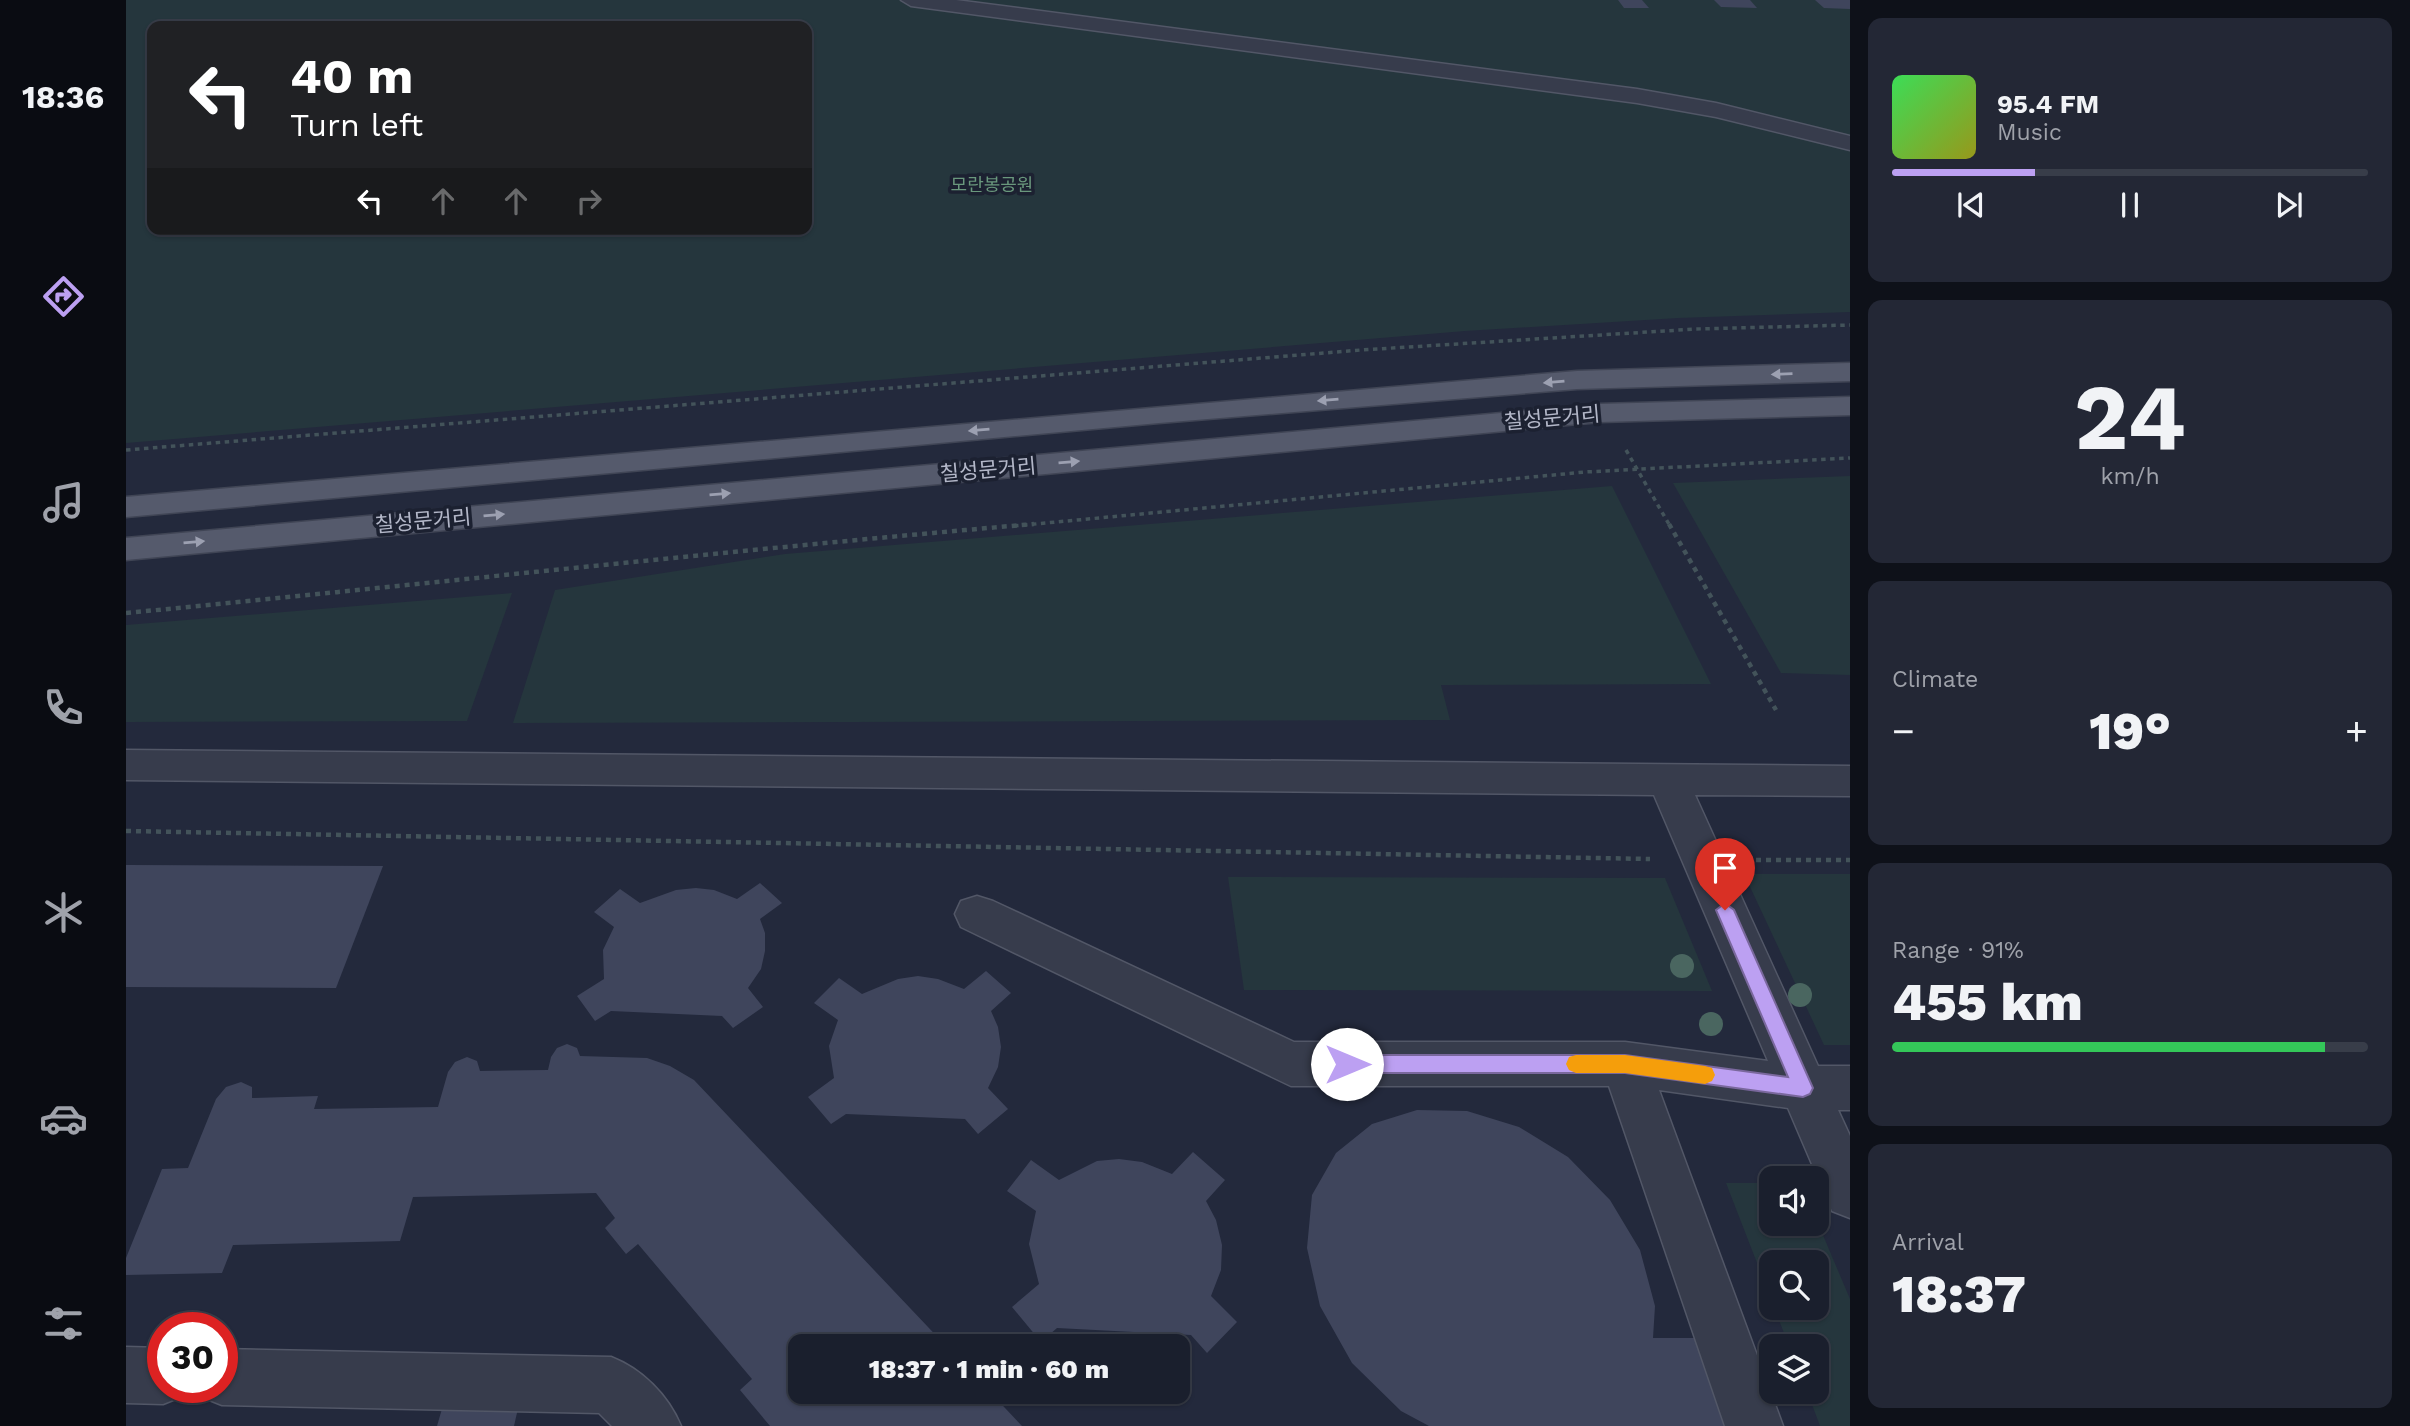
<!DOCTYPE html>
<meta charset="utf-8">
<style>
:root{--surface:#1a1f2d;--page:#232735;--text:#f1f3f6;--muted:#9fa2aa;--line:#383d49;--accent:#bca0f2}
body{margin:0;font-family:"Work Sans","Noto Sans KR",sans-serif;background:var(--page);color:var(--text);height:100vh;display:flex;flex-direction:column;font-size:26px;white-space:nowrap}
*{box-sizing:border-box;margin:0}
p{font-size:23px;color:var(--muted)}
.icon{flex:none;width:38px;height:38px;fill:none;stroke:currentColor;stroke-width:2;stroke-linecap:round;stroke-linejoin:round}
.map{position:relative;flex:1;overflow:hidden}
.drawer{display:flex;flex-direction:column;gap:18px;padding:18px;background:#0e1119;width:560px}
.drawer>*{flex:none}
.banner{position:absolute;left:21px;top:21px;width:665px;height:214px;border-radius:14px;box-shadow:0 2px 5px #0004,0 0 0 2px var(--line);background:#202124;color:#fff;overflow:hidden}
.controls{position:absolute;left:1633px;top:1166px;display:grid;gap:14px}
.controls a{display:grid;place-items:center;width:70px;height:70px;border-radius:14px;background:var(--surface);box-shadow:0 2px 5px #0004,0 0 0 2px var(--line);font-size:35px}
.speed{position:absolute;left:21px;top:1312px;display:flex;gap:14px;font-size:35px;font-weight:700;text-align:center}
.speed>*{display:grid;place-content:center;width:91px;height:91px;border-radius:50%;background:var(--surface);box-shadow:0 2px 5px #0004,0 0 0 2px var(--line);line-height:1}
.speed .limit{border:10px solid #d22;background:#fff;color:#111}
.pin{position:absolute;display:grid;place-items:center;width:60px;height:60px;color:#fff;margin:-72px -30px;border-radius:50% 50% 50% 0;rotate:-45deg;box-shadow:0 0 7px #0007}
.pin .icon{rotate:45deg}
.me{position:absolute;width:77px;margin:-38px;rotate:90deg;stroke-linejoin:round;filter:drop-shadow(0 0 5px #0008)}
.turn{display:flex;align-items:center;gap:24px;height:147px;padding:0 28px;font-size:32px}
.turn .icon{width:91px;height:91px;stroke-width:2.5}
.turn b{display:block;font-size:49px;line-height:60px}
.lanes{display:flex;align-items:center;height:66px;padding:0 28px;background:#0003;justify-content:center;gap:35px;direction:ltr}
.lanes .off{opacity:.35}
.big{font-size:52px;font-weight:800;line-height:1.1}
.drawer .card{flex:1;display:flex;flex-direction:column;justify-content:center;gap:10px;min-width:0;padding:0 24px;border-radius:14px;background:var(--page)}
.drawer .dial{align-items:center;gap:0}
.dial b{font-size:91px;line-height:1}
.song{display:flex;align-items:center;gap:21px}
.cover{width:84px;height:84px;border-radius:10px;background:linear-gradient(135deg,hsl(130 70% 55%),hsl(60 70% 35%))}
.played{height:7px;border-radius:4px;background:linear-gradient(90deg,var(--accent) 30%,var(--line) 30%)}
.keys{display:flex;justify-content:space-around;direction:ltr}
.heat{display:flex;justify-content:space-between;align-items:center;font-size:38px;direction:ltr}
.charge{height:10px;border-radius:5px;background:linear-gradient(90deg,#34c759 91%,var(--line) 0)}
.trip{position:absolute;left:662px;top:1334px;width:402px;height:70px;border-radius:14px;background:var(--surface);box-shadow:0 2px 5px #0004,0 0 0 2px var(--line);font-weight:800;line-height:70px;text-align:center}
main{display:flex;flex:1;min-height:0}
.dock{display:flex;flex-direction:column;width:126px;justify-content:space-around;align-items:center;background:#0a0c12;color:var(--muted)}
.dock .icon{width:49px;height:49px}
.dock .active{color:var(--accent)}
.dock b{font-size:32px;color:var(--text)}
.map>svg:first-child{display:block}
.green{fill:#25363d;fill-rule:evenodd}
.building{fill:#3f455c}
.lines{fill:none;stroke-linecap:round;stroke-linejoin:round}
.minor-casing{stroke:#525767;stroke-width:3}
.major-casing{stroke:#404555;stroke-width:3}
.path-far1{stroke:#43535a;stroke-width:3.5;stroke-dasharray:4.5 4.5;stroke-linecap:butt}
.path{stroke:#43535a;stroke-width:4.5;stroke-dasharray:5 5;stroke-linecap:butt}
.minor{fill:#373c4c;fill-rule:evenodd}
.major{fill:#555a6c;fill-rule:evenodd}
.tree{fill:#4a6660}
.oneway{fill:#9ca0b1}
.route{fill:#bca0f2;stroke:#7a689d;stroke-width:2}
.slow{fill:#f59e0b}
.labels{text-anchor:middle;stroke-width:7;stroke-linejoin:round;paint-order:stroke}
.far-park-label{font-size:18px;fill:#6a987d;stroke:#1c2131}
.street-label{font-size:21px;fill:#b3b7c8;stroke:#1c2131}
</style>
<main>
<nav class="dock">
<b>18:36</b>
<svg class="icon active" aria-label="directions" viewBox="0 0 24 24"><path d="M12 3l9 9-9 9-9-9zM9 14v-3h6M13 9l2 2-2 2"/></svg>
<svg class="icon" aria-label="music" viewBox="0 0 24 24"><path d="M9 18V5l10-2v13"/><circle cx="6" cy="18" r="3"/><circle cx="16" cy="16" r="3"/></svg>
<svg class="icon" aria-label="phone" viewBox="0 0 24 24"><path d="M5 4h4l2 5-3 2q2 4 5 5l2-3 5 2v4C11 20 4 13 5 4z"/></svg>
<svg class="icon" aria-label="climate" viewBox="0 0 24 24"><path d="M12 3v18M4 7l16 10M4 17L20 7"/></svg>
<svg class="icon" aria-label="car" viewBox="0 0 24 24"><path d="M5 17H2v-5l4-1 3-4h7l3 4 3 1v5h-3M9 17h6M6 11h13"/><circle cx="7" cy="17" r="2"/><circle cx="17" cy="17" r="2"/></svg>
<svg class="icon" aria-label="filters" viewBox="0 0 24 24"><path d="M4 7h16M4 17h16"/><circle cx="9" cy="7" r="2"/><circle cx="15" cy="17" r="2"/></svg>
</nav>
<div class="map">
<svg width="1724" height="1426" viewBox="0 0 1724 1426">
<rect width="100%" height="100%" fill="#23293c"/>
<g class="green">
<path d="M 0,0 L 1724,0 L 1724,312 L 1552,318 L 1339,331 L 0,443 ZM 26,26 L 681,26 L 681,229 L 26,229 Z"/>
<polygon points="1724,476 1724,675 1655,673 1547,483"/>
<polygon points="1486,486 1585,684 1315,685 1324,720 387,723 429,590 659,554"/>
<polygon points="386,593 341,721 0,722 0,625"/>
<polygon points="1618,874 1724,874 1724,1045 1698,1045"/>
<polygon points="1102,877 1539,878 1586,991 1118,990"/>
<polygon points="1600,1183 1645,1183 1645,1223 1691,1221 1724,1299 1724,1426 1694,1426 1681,1391 1690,1391 1690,1346 1663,1346 1648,1307 1690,1307 1690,1262 1645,1262 1645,1299"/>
</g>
<g class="building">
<polygon points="1492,0 1516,0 1523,8 1498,8"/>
<polygon points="1588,0 1624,0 1631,8 1595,7"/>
<polygon points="1689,0 1724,0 1724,9 1698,8"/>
<polygon points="0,865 257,866 210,988 0,987"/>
<polygon points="634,883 656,903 634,919 639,933 639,951 635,969 622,988 637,1007 607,1028 596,1016 485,1011 469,1021 451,996 478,979 477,950 488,927 468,912 494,889 514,903 550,890 570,888 588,890 611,899"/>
<polygon points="860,971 885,993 865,1011 872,1027 875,1047 872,1067 862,1088 882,1109 852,1134 839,1119 720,1114 705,1124 682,1097 708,1078 703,1046 712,1020 688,1003 713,978 736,994 772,979 792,976 812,979 838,989"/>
<polygon points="441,1044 451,1048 454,1056 521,1058 544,1066 568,1080 820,1346 674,1346 674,1391 863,1391 896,1426 644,1426 614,1390 626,1379 512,1244 500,1254 479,1228 489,1218 470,1193 287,1197 274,1241 107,1245 96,1273 0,1275 0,1258 36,1169 62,1168 90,1099 100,1087 115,1082 126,1087 126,1098 192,1096 188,1109 312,1107 322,1072 329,1062 341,1057 351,1061 354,1071 422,1070 425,1057 431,1048"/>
<polygon points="1291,1110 1341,1111 1393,1127 1442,1157 1484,1200 1514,1250 1529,1306 1527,1338 1576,1338 1607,1426 1303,1426 1275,1411 1226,1363 1194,1306 1181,1248 1186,1195 1210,1153 1246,1124"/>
<polygon points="1067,1152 1099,1180 1080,1201 1090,1220 1096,1245 1095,1270 1085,1296 1111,1322 1081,1353 1065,1335 931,1328 915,1342 886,1307 913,1284 903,1244 910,1211 881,1191 905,1160 933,1180 971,1161 993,1159 1016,1162 1046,1174"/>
<polygon points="318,1402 393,1404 388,1426 311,1426"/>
</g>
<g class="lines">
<defs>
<g id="minor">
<polygon points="775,0 830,0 1511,89 1590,103 1724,136 1724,150 1590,117 1511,103 785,6"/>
<polygon points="0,750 1724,766 1724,796 1569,795 1692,1066 1724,1066 1724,1110 1712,1110 1724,1136 1724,1218 1706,1211 1662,1108 1533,1090 1657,1426 1599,1426 1483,1086 1165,1086 835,927 829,914 835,901 851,896 867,901 1168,1042 1499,1042 1642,1061 1528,795 0,780"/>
<polygon points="0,1347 37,1348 37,1388 60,1388 57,1396 37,1404 0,1403"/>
<path d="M 96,1349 L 485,1357 C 516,1369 542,1395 555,1426 L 486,1426 L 473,1413 L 96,1405 L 76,1397 L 72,1388 L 96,1388 Z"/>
</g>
<g id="major">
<polygon points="1724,363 1724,381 1451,389 1033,423 0,517 0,497 1451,371"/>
<polygon points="1724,397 1724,415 1474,422 0,560 0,538 1474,404"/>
</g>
</defs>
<use href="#minor" class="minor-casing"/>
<use href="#major" class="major-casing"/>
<g class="path-far1">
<polyline points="0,450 1235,350 1570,329 1724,325"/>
<polyline points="1500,450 1544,526"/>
<polyline points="888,526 1459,472 1724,458"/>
</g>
<g class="path">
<polyline points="1543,524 1650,710"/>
<path d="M 0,613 C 303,584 605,550 908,524"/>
<polyline points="0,831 1524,859"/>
<polyline points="1630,860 1724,860"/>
</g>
<use href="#minor" class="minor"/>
<use href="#major" class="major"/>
</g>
<g class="tree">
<circle cx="1556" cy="966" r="12"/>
<circle cx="1674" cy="995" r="12"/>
<circle cx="1585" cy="1024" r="12"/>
</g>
<defs><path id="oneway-solid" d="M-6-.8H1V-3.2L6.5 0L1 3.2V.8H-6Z" transform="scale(1.75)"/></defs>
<g class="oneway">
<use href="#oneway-solid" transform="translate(1656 374) rotate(178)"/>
<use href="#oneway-solid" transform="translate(1428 382) rotate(175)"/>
<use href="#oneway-solid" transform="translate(1202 400) rotate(175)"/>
<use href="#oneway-solid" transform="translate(853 430) rotate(175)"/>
<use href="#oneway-solid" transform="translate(943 462) rotate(-5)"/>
<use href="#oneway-solid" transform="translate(594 494) rotate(-5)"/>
<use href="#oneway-solid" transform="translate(368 515) rotate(-5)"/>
<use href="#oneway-solid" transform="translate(68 542) rotate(-5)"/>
</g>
<polygon class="route" points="1599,903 1608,910 1687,1088 1684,1094 1677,1097 1499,1073 1221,1073 1214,1070 1211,1064 1214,1058 1221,1055 1499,1055 1662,1077 1590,910"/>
<polygon class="slow" points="1450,1055 1499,1055 1579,1066 1586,1068 1589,1075 1586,1081 1579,1084 1499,1073 1450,1073 1443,1070 1440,1064 1443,1057"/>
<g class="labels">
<g class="far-park-label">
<text x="866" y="191">모란봉공원</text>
</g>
<g class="street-label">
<text transform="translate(1426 418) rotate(-5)" y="7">칠성문거리</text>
<text transform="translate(862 470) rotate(-5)" y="7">칠성문거리</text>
<text transform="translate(297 521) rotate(-5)" y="7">칠성문거리</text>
</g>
</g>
</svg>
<div class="controls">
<a><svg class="icon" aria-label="sound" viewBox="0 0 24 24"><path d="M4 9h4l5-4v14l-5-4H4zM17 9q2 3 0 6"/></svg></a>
<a><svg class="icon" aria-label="search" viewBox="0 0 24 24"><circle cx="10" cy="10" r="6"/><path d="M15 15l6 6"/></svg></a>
<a><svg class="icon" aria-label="layers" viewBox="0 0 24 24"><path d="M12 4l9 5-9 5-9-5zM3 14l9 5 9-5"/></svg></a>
</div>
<div class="speed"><div class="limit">30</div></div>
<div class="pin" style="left:1599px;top:910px;background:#d93025"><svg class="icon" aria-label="arrive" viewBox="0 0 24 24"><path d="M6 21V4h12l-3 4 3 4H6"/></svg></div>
<svg class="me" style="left:1221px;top:1064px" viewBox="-20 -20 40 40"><circle r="19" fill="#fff"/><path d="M0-13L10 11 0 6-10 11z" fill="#bca0f2"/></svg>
<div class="trip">18:37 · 1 min · 60 m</div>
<div class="banner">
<div class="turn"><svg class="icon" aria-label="left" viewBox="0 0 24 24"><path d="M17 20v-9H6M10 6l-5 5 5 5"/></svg><div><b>40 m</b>Turn left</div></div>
<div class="lanes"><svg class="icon" aria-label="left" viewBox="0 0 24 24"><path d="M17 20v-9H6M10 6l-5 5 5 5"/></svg><svg class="icon off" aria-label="ahead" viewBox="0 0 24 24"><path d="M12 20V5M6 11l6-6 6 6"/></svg><svg class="icon off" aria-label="ahead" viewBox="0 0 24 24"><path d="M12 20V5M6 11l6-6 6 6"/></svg><svg class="icon off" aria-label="right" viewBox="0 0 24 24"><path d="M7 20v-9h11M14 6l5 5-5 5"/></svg></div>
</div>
</div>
<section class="drawer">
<div class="card">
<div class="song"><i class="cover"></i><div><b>95.4 FM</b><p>Music</p></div></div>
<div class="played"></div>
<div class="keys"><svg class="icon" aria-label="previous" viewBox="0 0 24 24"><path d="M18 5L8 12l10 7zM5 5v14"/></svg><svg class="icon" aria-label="pause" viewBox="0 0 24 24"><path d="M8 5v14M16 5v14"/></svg><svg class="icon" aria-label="next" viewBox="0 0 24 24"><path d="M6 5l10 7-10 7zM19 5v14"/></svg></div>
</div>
<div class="card dial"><b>24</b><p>km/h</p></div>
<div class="card"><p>Climate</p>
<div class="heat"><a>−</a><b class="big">19°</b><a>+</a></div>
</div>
<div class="card"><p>Range · 91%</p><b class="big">455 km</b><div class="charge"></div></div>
<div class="card"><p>Arrival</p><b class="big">18:37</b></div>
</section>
</main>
